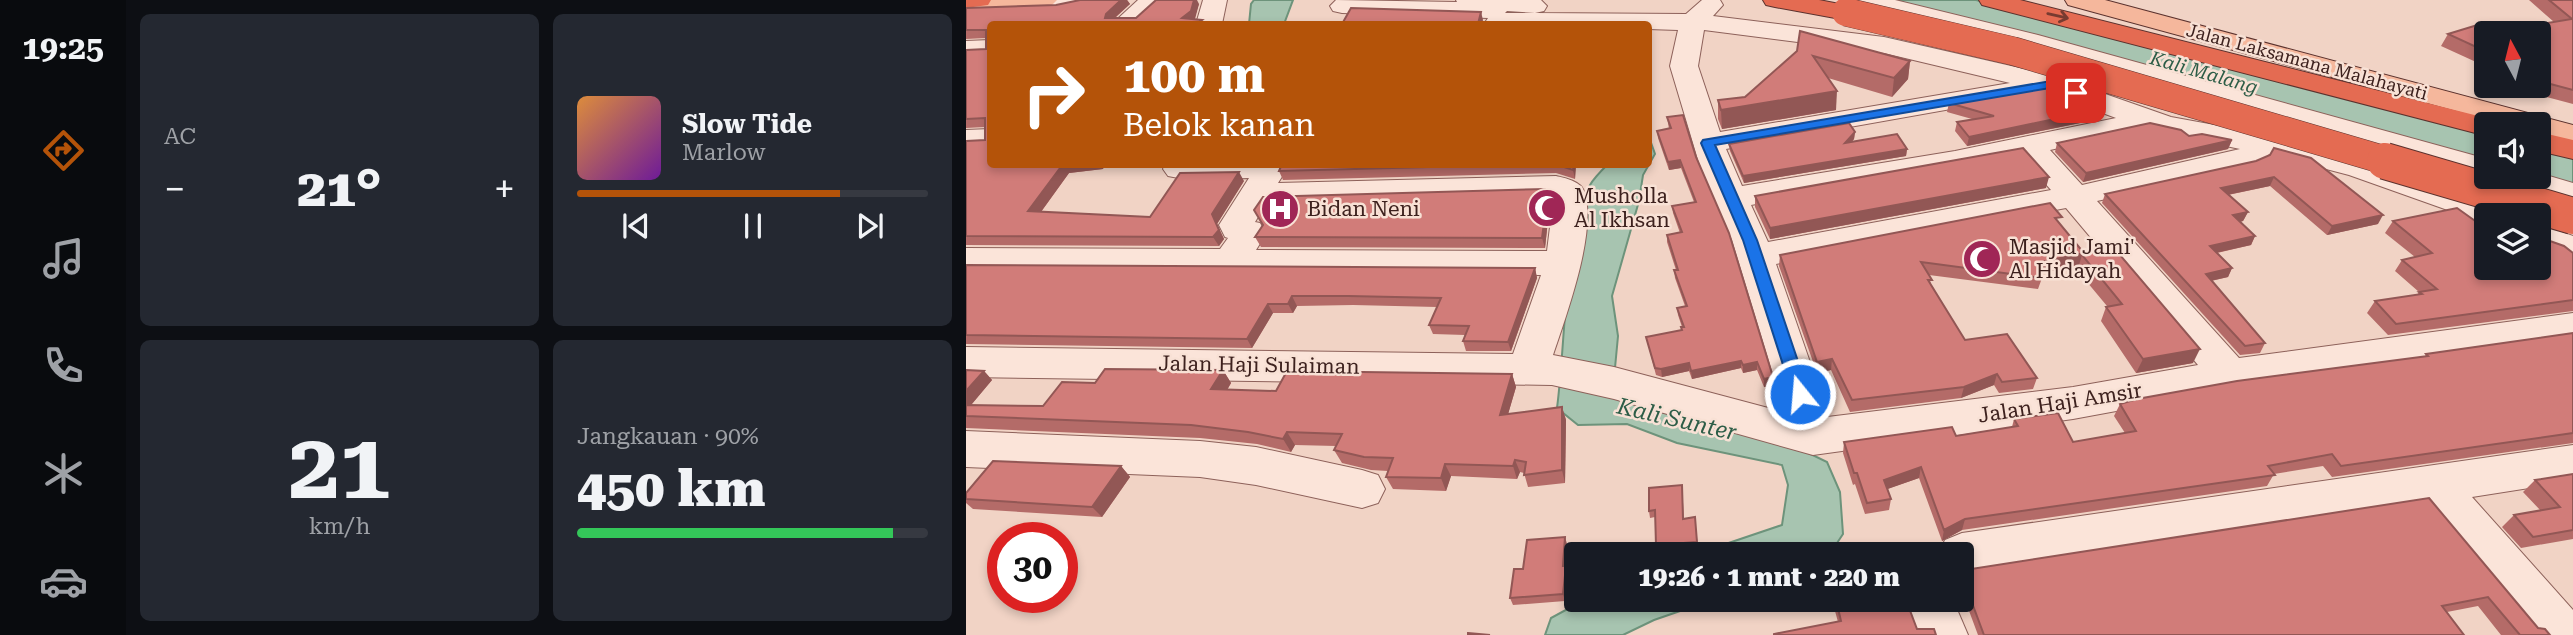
<!DOCTYPE html>
<html lang="id">
<meta charset="utf-8">
<style>
:root{--surface:#171b24;--page:#242831;--text:#f1f3f6;--muted:#9ea1a6;--line:#363941;--accent:#b45309}
body{margin:0;font-family:"Roboto Serif",serif;background:var(--page);color:var(--text);height:100vh;display:flex;flex-direction:column;font-size:26px;white-space:nowrap}
*{box-sizing:border-box;margin:0}
p{font-size:23px;color:var(--muted)}
.icon{flex:none;width:38px;height:38px;fill:none;stroke:currentColor;stroke-width:2;stroke-linecap:round;stroke-linejoin:round}
.map{position:relative;flex:1;overflow:hidden}
.side{display:flex;flex-direction:column;gap:14px;padding:14px;background:#0d0f14;width:840px}
.side>*{flex:none}
.hud{position:absolute;left:21px;top:21px;width:665px;height:147px;border-radius:7px;box-shadow:0 4px 10px #0003;background:#b45309;color:#fff;overflow:hidden}
.needle{width:46px;rotate:353deg}
.buttons{position:absolute;left:1508px;top:21px;display:grid;gap:14px}
.buttons a{display:grid;place-items:center;width:77px;height:77px;border-radius:7px;background:var(--surface);box-shadow:0 4px 10px #0003;font-size:35px}
.speed{position:absolute;left:21px;top:522px;display:flex;gap:14px;font-size:35px;font-weight:700;text-align:center}
.speed>*{display:grid;place-content:center;width:91px;height:91px;border-radius:50%;background:var(--surface);box-shadow:0 4px 10px #0003;line-height:1}
.speed .limit{border:10px solid #d22;background:#fff;color:#111}
.pin{position:absolute;display:grid;place-items:center;width:60px;height:60px;color:#fff;margin:-30px;border-radius:14px;box-shadow:0 4px 10px #0006}
.me{position:absolute;width:77px;margin:-38px;rotate:343deg;stroke-linejoin:round;filter:drop-shadow(0 0 5px #0008)}
.turn{display:flex;align-items:center;gap:24px;height:147px;padding:0 21px;font-size:32px}
.turn .icon{width:91px;height:91px;stroke-width:2.5}
.turn b{display:block;font-size:49px;line-height:60px}
.big{font-size:52px;font-weight:800;line-height:1.1}
.side .tile{flex:1;display:flex;flex-direction:column;justify-content:center;gap:10px;min-width:0;padding:0 24px;border-radius:10px;background:var(--page)}
.side .dial{align-items:center;gap:0}
.dial b{font-size:91px;line-height:1}
.song{display:flex;align-items:center;gap:21px}
.cover{width:84px;height:84px;border-radius:10px;background:linear-gradient(135deg,hsl(30 70% 55%),hsl(280 70% 35%))}
.played{height:7px;border-radius:4px;background:linear-gradient(90deg,var(--accent) 75%,var(--line) 75%)}
.keys{display:flex;justify-content:space-around;direction:ltr}
.heat{display:flex;justify-content:space-between;align-items:center;font-size:38px;direction:ltr}
.charge{height:10px;border-radius:5px;background:linear-gradient(90deg,#34c759 90%,var(--line) 0)}
.side .tiles{flex:1;display:grid;gap:14px;grid-template-columns:repeat(2,1fr)}
.trip{position:absolute;left:598px;top:542px;width:410px;height:70px;border-radius:7px;background:var(--surface);box-shadow:0 4px 10px #0003;font-weight:800;line-height:70px;text-align:center}
main{display:flex;flex:1;min-height:0}
.tabs{display:flex;flex-direction:column;width:126px;justify-content:space-around;align-items:center;background:#090b0e;color:var(--muted)}
.tabs .icon{width:49px;height:49px}
.tabs .active{color:var(--accent)}
.tabs b{font-size:32px;color:var(--text)}
.map>svg:first-child{display:block}
.water{fill:#a7c4b0;stroke:#6d937b;stroke-width:2}
.lines{fill:none;stroke-linecap:round;stroke-linejoin:round}
.minor-casing{stroke:#8d615a;stroke-width:2}
.major-casing{stroke:#5b322e;stroke-width:2}
.highway-casing{stroke:#5b322e;stroke-width:2}
.minor{fill:#fbe4d9;fill-rule:evenodd}
.major{fill:#f5b79c;fill-rule:evenodd}
.highway{fill:#e46b52;fill-rule:evenodd}
.highway-bridge-far1-casing{stroke:#5b322e;stroke-width:29;stroke-linecap:butt}
.highway-bridge-casing{stroke:#5b322e;stroke-width:38;stroke-linecap:butt}
.highway-bridge-far1{stroke:#e46b52;stroke-width:28}
.highway-bridge{stroke:#e46b52;stroke-width:36}
.wall{fill:#b46b68}
.shaded-wall{fill:#925755}
.building{fill:#d17c79;stroke:#925755;stroke-width:2}
.oneway{stroke:#773b30}
.route{fill:#1a73e8;stroke:#114b97;stroke-width:2}
.labels{text-anchor:middle;stroke-width:5;stroke-linejoin:round;paint-order:stroke}
.far-street-label{font-size:18px;fill:#3d211e;stroke:#f8e1d5}
.far-water-label{font-size:19px;font-style:italic;fill:#2d5d47;stroke:#f8e1d5}
.poi-label{font-size:21px;fill:#3d211e;stroke:#f8e1d5;text-anchor:start}
.street-label{font-size:21px;fill:#3d211e;stroke:#f8e1d5}
.water-label{font-size:23px;font-style:italic;fill:#2d5d47;stroke:#f8e1d5}
</style>
<main>
<nav class="tabs">
<b>19:25</b>
<svg class="icon active" aria-label="directions" viewBox="0 0 24 24"><path d="M12 3l9 9-9 9-9-9zM9 14v-3h6M13 9l2 2-2 2"/></svg>
<svg class="icon" aria-label="music" viewBox="0 0 24 24"><path d="M9 18V5l10-2v13"/><circle cx="6" cy="18" r="3"/><circle cx="16" cy="16" r="3"/></svg>
<svg class="icon" aria-label="phone" viewBox="0 0 24 24"><path d="M5 4h4l2 5-3 2q2 4 5 5l2-3 5 2v4C11 20 4 13 5 4z"/></svg>
<svg class="icon" aria-label="climate" viewBox="0 0 24 24"><path d="M12 3v18M4 7l16 10M4 17L20 7"/></svg>
<svg class="icon" aria-label="car" viewBox="0 0 24 24"><path d="M5 17H2v-5l4-1 3-4h7l3 4 3 1v5h-3M9 17h6M6 11h13"/><circle cx="7" cy="17" r="2"/><circle cx="17" cy="17" r="2"/></svg>
</nav>
<section class="side">
<div class="tiles">
<div class="tile"><p>AC</p>
<div class="heat"><a>−</a><b class="big">21°</b><a>+</a></div>
</div>
<div class="tile">
<div class="song"><i class="cover"></i><div><b>Slow Tide</b><p>Marlow</p></div></div>
<div class="played"></div>
<div class="keys"><svg class="icon" aria-label="previous" viewBox="0 0 24 24"><path d="M18 5L8 12l10 7zM5 5v14"/></svg><svg class="icon" aria-label="pause" viewBox="0 0 24 24"><path d="M8 5v14M16 5v14"/></svg><svg class="icon" aria-label="next" viewBox="0 0 24 24"><path d="M6 5l10 7-10 7zM19 5v14"/></svg></div>
</div>
<div class="tile dial"><b>21</b><p>km/h</p></div>
<div class="tile"><p>Jangkauan · 90%</p><b class="big">450 km</b><div class="charge"></div></div>
</div>
</section>
<div class="map">
<svg width="1607" height="635" viewBox="0 0 1607 635">
<rect width="100%" height="100%" fill="#f1d3c5"/>
<g class="water">
<polygon points="288,0 327,0 318,24 283,24 285,4"/>
<polygon points="910,0 1010,0 1165,39 1521,135 1521,162"/>
<path d="M 683,137 L 689,154 L 677,175 L 673,201 L 646,296 L 652,336 L 647,389 L 824,444 L 861,462 L 874,492 L 877,534 L 863,555 L 727,555 L 816,525 L 822,485 L 816,465 L 711,443 L 661,424 L 612,425 L 591,408 C 600,339 597,249 624,185 C 628,178 635,171 641,165 L 682,164 Z"/>
<polygon points="1573,149 1607,158 1607,185 1573,176"/>
<polygon points="618,600 746,600 688,620 657,635 579,635 585,618"/>
</g>
<g class="lines">
<defs>
<g id="minor">
<path d="M 64,0 L 128,0 L 125,5 C 107,10 83,13 65,8 L 62,3 Z"/>
<polygon points="172,0 199,0 174,24 146,24"/>
<polygon points="237,0 261,0 256,24 230,24"/>
<path d="M 370,0 L 491,2 L 490,0 L 575,0 L 581,6 L 578,11 L 569,13 L 720,14 L 736,0 L 754,0 L 757,5 L 747,16 L 918,37 L 1085,75 L 1205,117 L 1292,133 L 1405,161 L 1539,207 L 1544,215 L 1521,215 L 1521,224 L 1383,175 L 1303,154 L 1299,161 L 1285,167 L 1131,201 L 1273,358 L 1607,313 L 1607,341 L 1264,390 L 1107,419 L 847,455 L 648,399 L 586,385 L 0,377 L 0,347 L 547,354 L 575,275 L 0,272 L 0,248 L 254,249 L 262,238 L 259,237 L 253,225 L 283,178 L 223,180 L 202,176 L 197,169 L 199,164 L 324,164 L 312,183 L 590,176 C 599,178 614,181 618,191 C 632,230 600,316 587,355 L 648,367 L 806,409 L 813,394 L 766,240 L 733,163 L 704,66 L 712,30 L 682,29 L 682,24 L 518,24 L 522,18 L 376,13 L 367,11 L 364,6 ZM 541,11 L 569,13 L 539,13 ZM 738,30 L 918,53 L 1044,83 L 754,132 L 732,66 ZM 1080,92 L 1150,118 L 989,151 L 776,186 L 760,149 ZM 1181,129 L 1274,149 L 1116,185 L 1084,150 ZM 1055,156 L 1085,190 L 802,242 L 785,205 ZM 585,196 L 586,211 L 581,251 L 290,250 L 300,234 L 294,223 L 289,222 L 300,204 ZM 1100,208 L 1232,365 L 1107,387 L 845,419 L 855,394 L 810,264 Z"/>
<polygon points="874,0 929,0 1072,35 1521,159 1521,177 1529,177 1521,179 1510,176 1054,47 926,14 877,5"/>
<polygon points="24,40 24,56 0,57 0,41"/>
<polygon points="24,129 24,147 0,148 0,130"/>
<polygon points="1573,173 1607,183 1607,203 1539,184 1534,177 1573,177"/>
<polygon points="1573,224 1607,236 1607,262 1573,249"/>
<polygon points="0,431 234,441 290,447 396,470 412,475 419,489 412,503 396,508 290,485 234,477 0,467"/>
<polygon points="1607,445 1607,481 1506,497 1607,610 1607,635 1562,635 1455,505 996,577 996,555 972,555 979,540 996,533"/>
<polygon points="937,600 987,600 1002,635 950,635"/>
</g>
<g id="major">
<polygon points="0,0 91,0 83,8 74,10 0,15"/>
<polygon points="1099,0 1139,0 1607,125 1607,143 1573,134 1573,124 1538,124 1102,5"/>
</g>
<g id="highway">
<polygon points="0,0 25,0 22,5 0,8"/>
<polygon points="797,0 853,0 889,7 893,12 889,17 880,20 809,7 800,5"/>
<polygon points="1013,0 1054,0 1532,121 1534,124 1521,124 1521,136 1016,5"/>
<polygon points="1573,132 1607,140 1607,159 1573,151"/>
</g>
</defs>
<use href="#minor" class="minor-casing"/>
<use href="#major" class="major-casing"/>
<use href="#highway" class="highway-casing"/>
<use href="#minor" class="minor"/>
<use href="#major" class="major"/>
<use href="#highway" class="highway"/>
<defs>
<polyline id="highway-bridge-far1" points="880,12 1047,51 1425,162"/>
<polyline id="highway-bridge" points="1419,161 1607,216"/>
</defs>
<use href="#highway-bridge-far1" class="highway-bridge-far1-casing"/>
<use href="#highway-bridge" class="highway-bridge-casing"/>
<use href="#highway-bridge-far1" class="highway-bridge-far1"/>
<use href="#highway-bridge" class="highway-bridge"/>
</g>
<g class="wall">
<polygon points="114,0 161,0 164,4 149,18 170,18 233,4 228,19 236,20 238,24 24,24 137,169 103,173 75,212 184,217 278,181 251,224 258,239 253,246 0,245 0,141 19,140 19,127 0,128 0,50 20,49 20,38 0,39 0,8 90,5"/>
<polygon points="1563,0 1607,0 1607,104 1569,94 1569,90 1560,86 1573,86 1573,33 1521,33 1521,67 1475,46 1482,34 1539,30 1588,22"/>
<polygon points="831,51 944,61 942,79 926,97 862,78 870,110 756,129 752,119 752,100 779,97"/>
<polygon points="983,103 1122,112 1119,122 1001,146 989,131 991,122 1006,119 981,112"/>
<polygon points="701,117 730,157 807,377 807,385 798,387 791,370 777,373 775,368 726,379 723,371 696,377 690,375 680,337 715,330 716,327 712,315 711,308 719,306 709,278 708,270 710,270 701,242 701,235 714,233 707,213 706,206 728,202 715,168 703,170 692,138 691,131 703,129"/>
<polygon points="889,132 888,139 886,142 941,149 940,156 778,183 764,151 763,144"/>
<polygon points="1223,136 1266,140 1262,149 1117,182 1089,152 1091,143"/>
<polygon points="1304,155 1412,224 1361,235 1304,186 1262,195 1282,212 1277,221 1274,222 1289,236 1285,245 1251,253 1266,268 1262,277 1245,281 1299,343 1294,353 1274,355 1136,203 1139,194 1290,161"/>
<polygon points="316,164 610,164 609,179 590,173 317,180 313,171"/>
<polygon points="1080,188 804,239 789,207 789,196"/>
<polygon points="583,199 583,211 579,248 295,247 289,237 297,226 288,210"/>
<polygon points="1427,221 1512,223 1581,240 1607,253 1607,311 1422,335 1401,313 1409,301 1451,295 1453,292 1429,271 1436,260 1449,257 1419,233"/>
<polygon points="1094,224 1117,255 1227,363 1170,373 1135,321 1140,307 1141,306 1111,270 1113,265 1076,273 1076,278 1072,289 963,275 965,285 999,340 1071,378 1067,389 1033,393 1028,385 995,398 884,412 865,370 851,373 813,266 814,255"/>
<polygon points="0,265 569,268 571,278 545,351 500,351 497,341 499,335 467,334 463,325 471,307 387,305 331,306 327,313 307,313 286,348 0,344"/>
<polygon points="1607,333 1607,443 1366,477 1357,466 1308,474 1301,486 996,530 976,541 953,478 921,489 925,499 923,510 899,514 889,484 887,485 877,453 878,442 990,436 1046,427 1048,419 1107,442 1159,433 1148,416 1154,404 1459,356 1460,354"/>
<polygon points="0,370 18,371 26,380 5,405 77,406 129,383 257,370 265,383 261,390 310,391 546,374 550,387 542,414 596,407 600,420 599,483 562,487 558,473 554,472 551,479 485,476 480,491 427,489 420,477 422,471 405,470 376,463 368,450 370,446 329,445 325,452 291,444 234,438 0,428"/>
<polygon points="155,466 164,477 136,517 7,509 0,503 0,493"/>
<polygon points="1607,474 1607,539 1555,548 1536,527 1548,515 1575,511 1557,492 1569,480"/>
<polygon points="716,485 718,519 729,517 732,548 692,552 689,517 684,518 683,511"/>
<polygon points="1463,498 1572,628 1579,629 1584,635 1535,635 1512,606 1481,612 1498,635 1012,635 996,592 996,555 983,555 985,548 996,548 996,568 999,570"/>
<polygon points="601,544 600,566 602,573 599,601 547,605 544,598 557,569"/>
<polygon points="866,600 940,600 951,629 970,635 872,622"/>
</g>
<g class="shaded-wall">
<polygon points="155,0 161,0 164,4 144,22 139,18 140,14"/>
<polygon points="228,0 231,0 233,4 229,19 216,18"/>
<polygon points="515,12 517,20 516,24 512,24"/>
<polygon points="944,61 942,79 926,97 928,78"/>
<polygon points="871,91 870,110 756,129 755,110"/>
<polygon points="1122,112 1119,122 1001,146 1003,137"/>
<polygon points="889,132 888,139 878,150 879,143"/>
<polygon points="1266,140 1262,149 1117,182 1120,173"/>
<polygon points="941,149 940,156 778,183 777,176"/>
<polygon points="714,160 715,168 703,170 702,162"/>
<polygon points="97,164 140,164 137,169 103,173 69,220 62,211"/>
<polygon points="608,164 610,164 609,179 607,170"/>
<polygon points="273,172 278,181 251,224 258,239 253,246 247,237 246,214"/>
<polygon points="1083,177 1080,188 804,239 804,228"/>
<polygon points="1308,177 1304,186 1251,197 1255,188"/>
<polygon points="580,189 583,211 579,248 576,238"/>
<polygon points="1282,212 1277,221 1263,224 1267,215"/>
<polygon points="1417,215 1412,224 1361,235 1366,226"/>
<polygon points="1289,236 1285,245 1240,255 1244,246"/>
<polygon points="1118,253 1117,256 1116,255 1113,265 1072,274 1075,262"/>
<polygon points="569,268 571,278 545,351 542,342"/>
<polygon points="1266,268 1262,277 1235,283 1240,274"/>
<polygon points="326,296 331,306 327,313 322,304"/>
<polygon points="302,304 307,313 286,348 281,339"/>
<polygon points="1234,349 1227,363 1170,373 1177,359"/>
<polygon points="866,359 865,370 851,373 851,362"/>
<polygon points="775,361 775,368 726,379 725,371"/>
<polygon points="791,362 791,370 777,373 777,365"/>
<polygon points="723,363 723,371 696,377 695,369"/>
<polygon points="257,370 265,383 254,402 245,389"/>
<polygon points="18,371 26,380 0,411 0,391"/>
<polygon points="546,374 550,387 538,428 534,415"/>
<polygon points="1031,374 1028,385 995,398 998,387"/>
<polygon points="807,377 807,385 798,387 798,379"/>
<polygon points="596,407 600,420 599,483 596,470"/>
<polygon points="321,432 329,445 325,452 317,439"/>
<polygon points="549,460 554,472 551,479 547,466"/>
<polygon points="479,464 485,476 480,491 475,478"/>
<polygon points="155,466 164,477 136,517 126,507"/>
<polygon points="955,467 953,478 916,491 918,480"/>
<polygon points="999,519 996,530 976,541 978,530"/>
<polygon points="599,537 601,544 600,567 602,573 599,601 597,594 597,566"/>
</g>
<g class="building">
<polygon points="114,0 155,0 140,14 139,18 170,18 190,0 228,0 225,11 216,18 236,20 230,24 24,24 24,164 97,164 62,211 184,217 214,173 273,172 246,214 253,230 247,237 0,236 0,141 19,140 19,118 0,119 0,50 20,49 20,30 0,30 0,8 90,5"/>
<polygon points="1583,0 1607,0 1607,90 1577,82 1578,79 1573,77 1573,33 1521,33 1521,52 1482,34 1521,22 1539,30 1606,19"/>
<polygon points="385,8 515,12 512,24 376,24"/>
<polygon points="834,31 944,61 928,78 847,56 871,91 755,110 752,100 779,97 831,51"/>
<polygon points="1082,86 1102,93 1122,112 1003,137 991,122 1028,116 983,103"/>
<polygon points="717,115 730,157 763,233 807,377 798,379 791,362 777,365 775,361 725,371 723,363 695,369 689,368 680,337 716,330 715,327 718,327 711,308 721,306 708,270 712,270 701,235 716,232 706,206 730,202 714,160 702,162 691,131 705,128 701,117"/>
<polygon points="883,123 889,132 879,143 931,134 941,149 777,176 763,144"/>
<polygon points="1184,123 1215,130 1223,136 1236,134 1266,140 1120,173 1091,143"/>
<polygon points="1057,148 1083,177 804,228 789,196"/>
<polygon points="1308,148 1345,158 1417,215 1366,226 1308,177 1255,188 1282,212 1267,215 1289,236 1244,246 1266,268 1240,274 1299,343 1279,346 1139,194 1290,161 1304,155"/>
<polygon points="316,164 580,164 313,171"/>
<polygon points="589,164 608,164 607,170"/>
<polygon points="580,189 581,201 576,238 289,237 297,225 288,210 297,197"/>
<polygon points="1084,203 1096,217 1089,218 1118,253 1075,262 1076,278 955,262 966,280 962,280 999,340 1041,334 1071,378 1036,382 1031,374 998,387 886,400 866,359 851,362 814,255"/>
<polygon points="1491,208 1512,223 1521,220 1521,268 1573,268 1573,230 1580,234 1581,240 1598,246 1607,253 1607,300 1430,324 1409,301 1456,294 1453,292 1471,289 1436,260 1466,253 1427,221"/>
<polygon points="1544,212 1549,215 1535,215"/>
<polygon points="1148,248 1234,349 1177,359 1140,307 1156,304 1116,255"/>
<polygon points="0,265 569,268 542,342 497,341 503,326 463,325 475,298 382,296 326,296 322,304 302,304 281,339 0,335"/>
<polygon points="1607,333 1607,433 1375,466 1366,454 1302,466 1309,475 999,519 978,530 955,467 918,480 925,499 901,503 891,473 888,473 878,442 986,427 990,436 1052,426 1048,419 1092,413 1107,442 1170,431 1154,404 1171,399 1271,381 1462,356 1460,354"/>
<polygon points="139,369 257,370 245,389 310,391 321,371 546,374 534,415 596,407 596,470 558,475 560,462 549,460 547,466 479,464 475,478 420,477 427,458 398,457 368,450 376,434 321,432 317,439 282,432 225,425 0,416 0,405 77,406 96,382 129,383"/>
<polygon points="0,370 18,371 0,391"/>
<polygon points="27,461 155,466 126,507 0,499 0,493"/>
<polygon points="1607,474 1607,530 1567,537 1548,515 1594,507 1569,480"/>
<polygon points="716,485 717,519 729,517 731,542 690,545 689,510 683,511 683,488"/>
<polygon points="1463,498 1572,628 1579,629 1584,635 1554,635 1522,597 1476,606 1498,635 1018,635 996,576 996,555 988,555 985,548 996,548 996,568 999,570"/>
<polygon points="599,537 597,566 600,566 597,594 544,598 548,569 557,569 561,540"/>
<polygon points="870,600 940,600 951,629 968,629 970,635 808,635 808,634 875,621"/>
<polygon points="502,633 524,635 502,635"/>
</g>
<defs><path id="oneway-shaft" d="M-6 0H5M1.5-3L5.5 0L1.5 3" fill="none" stroke-width="1.6" stroke-linecap="round" stroke-linejoin="round" transform="scale(1.75)"/></defs>
<use class="oneway" href="#oneway-shaft" transform="translate(1092 16) rotate(13)"/>
<polygon class="route" points="1085,81 1115,93 1110,97 1084,88 749,145 791,240 843,394 841,399 828,399 777,240 735,143 737,140"/>
<defs>
<symbol id="mosque-disc" viewBox="-11 -11 22 22"><circle r="9.5" fill="#a02656" stroke="#f8e1d5"/><path d="M3.5-4.9A6 6 0 1 0 3.5 4.9A5 5 0 1 1 3.5-4.9Z" fill="#fff"/></symbol>
<symbol id="hospital-disc" viewBox="-11 -11 22 22"><circle r="9.5" fill="#a02656" stroke="#f8e1d5"/><path d="M-5-5h3v3.5h4V-5h3V5h-3V1.5h-4V5h-3Z" fill="#fff"/></symbol>
</defs>
<g fill-rule="evenodd">
<use href="#mosque-disc" x="559" y="186" width="44" height="44"/>
<use href="#hospital-disc" x="292" y="187" width="44" height="44"/>
<use href="#mosque-disc" x="994" y="237" width="44" height="44"/>
</g>
<g class="labels">
<g class="far-street-label">
<text transform="translate(1341 62) rotate(15)" y="6">Jalan Laksamana Malahayati</text>
</g>
<g class="far-water-label">
<text transform="translate(1238 72) rotate(16)" y="7">Kali Malang</text>
</g>
<g class="poi-label">
<text x="608" y="203">Musholla<tspan x="608" dy="24">Al Ikhsan</tspan></text>
<text x="341" y="216">Bidan Neni</text>
<text x="1043" y="254">Masjid Jami'<tspan x="1043" dy="24">Al Hidayah</tspan></text>
</g>
<g class="street-label">
<text transform="translate(293 365) rotate(1)" y="7">Jalan Haji Sulaiman</text>
<text transform="translate(1094 403) rotate(-9)" y="7">Jalan Haji Amsir</text>
</g>
<g class="water-label">
<text transform="translate(711 419) rotate(13)" y="8">Kali Sunter</text>
</g>
</g>
</svg>
<div class="buttons">
<a><svg class="needle" viewBox="-14 -14 28 28"><path d="M0-13l5 13h-10z" fill="#e53935"/><path d="M0 13l5-13h-10z" fill="#9ea1a6"/></svg></a>
<a><svg class="icon" aria-label="sound" viewBox="0 0 24 24"><path d="M4 9h4l5-4v14l-5-4H4zM17 9q2 3 0 6"/></svg></a>
<a><svg class="icon" aria-label="layers" viewBox="0 0 24 24"><path d="M12 4l9 5-9 5-9-5zM3 14l9 5 9-5"/></svg></a>
</div>
<div class="speed"><div class="limit">30</div></div>
<div class="pin" style="left:1110px;top:93px;background:#d93025"><svg class="icon" aria-label="arrive" viewBox="0 0 24 24"><path d="M6 21V4h12l-3 4 3 4H6"/></svg></div>
<svg class="me" style="left:834px;top:394px" viewBox="-20 -20 40 40"><circle r="17" fill="#1a73e8" stroke="#fff" stroke-width="3"/><path d="M0-11L8 9 0 5-8 9z" fill="#fff"/></svg>
<div class="trip">19:26 · 1 mnt · 220 m</div>
<div class="hud">
<div class="turn"><svg class="icon" aria-label="right" viewBox="0 0 24 24"><path d="M7 20v-9h11M14 6l5 5-5 5"/></svg><div><b>100 m</b>Belok kanan</div></div>
</div>
</div>
</main>
